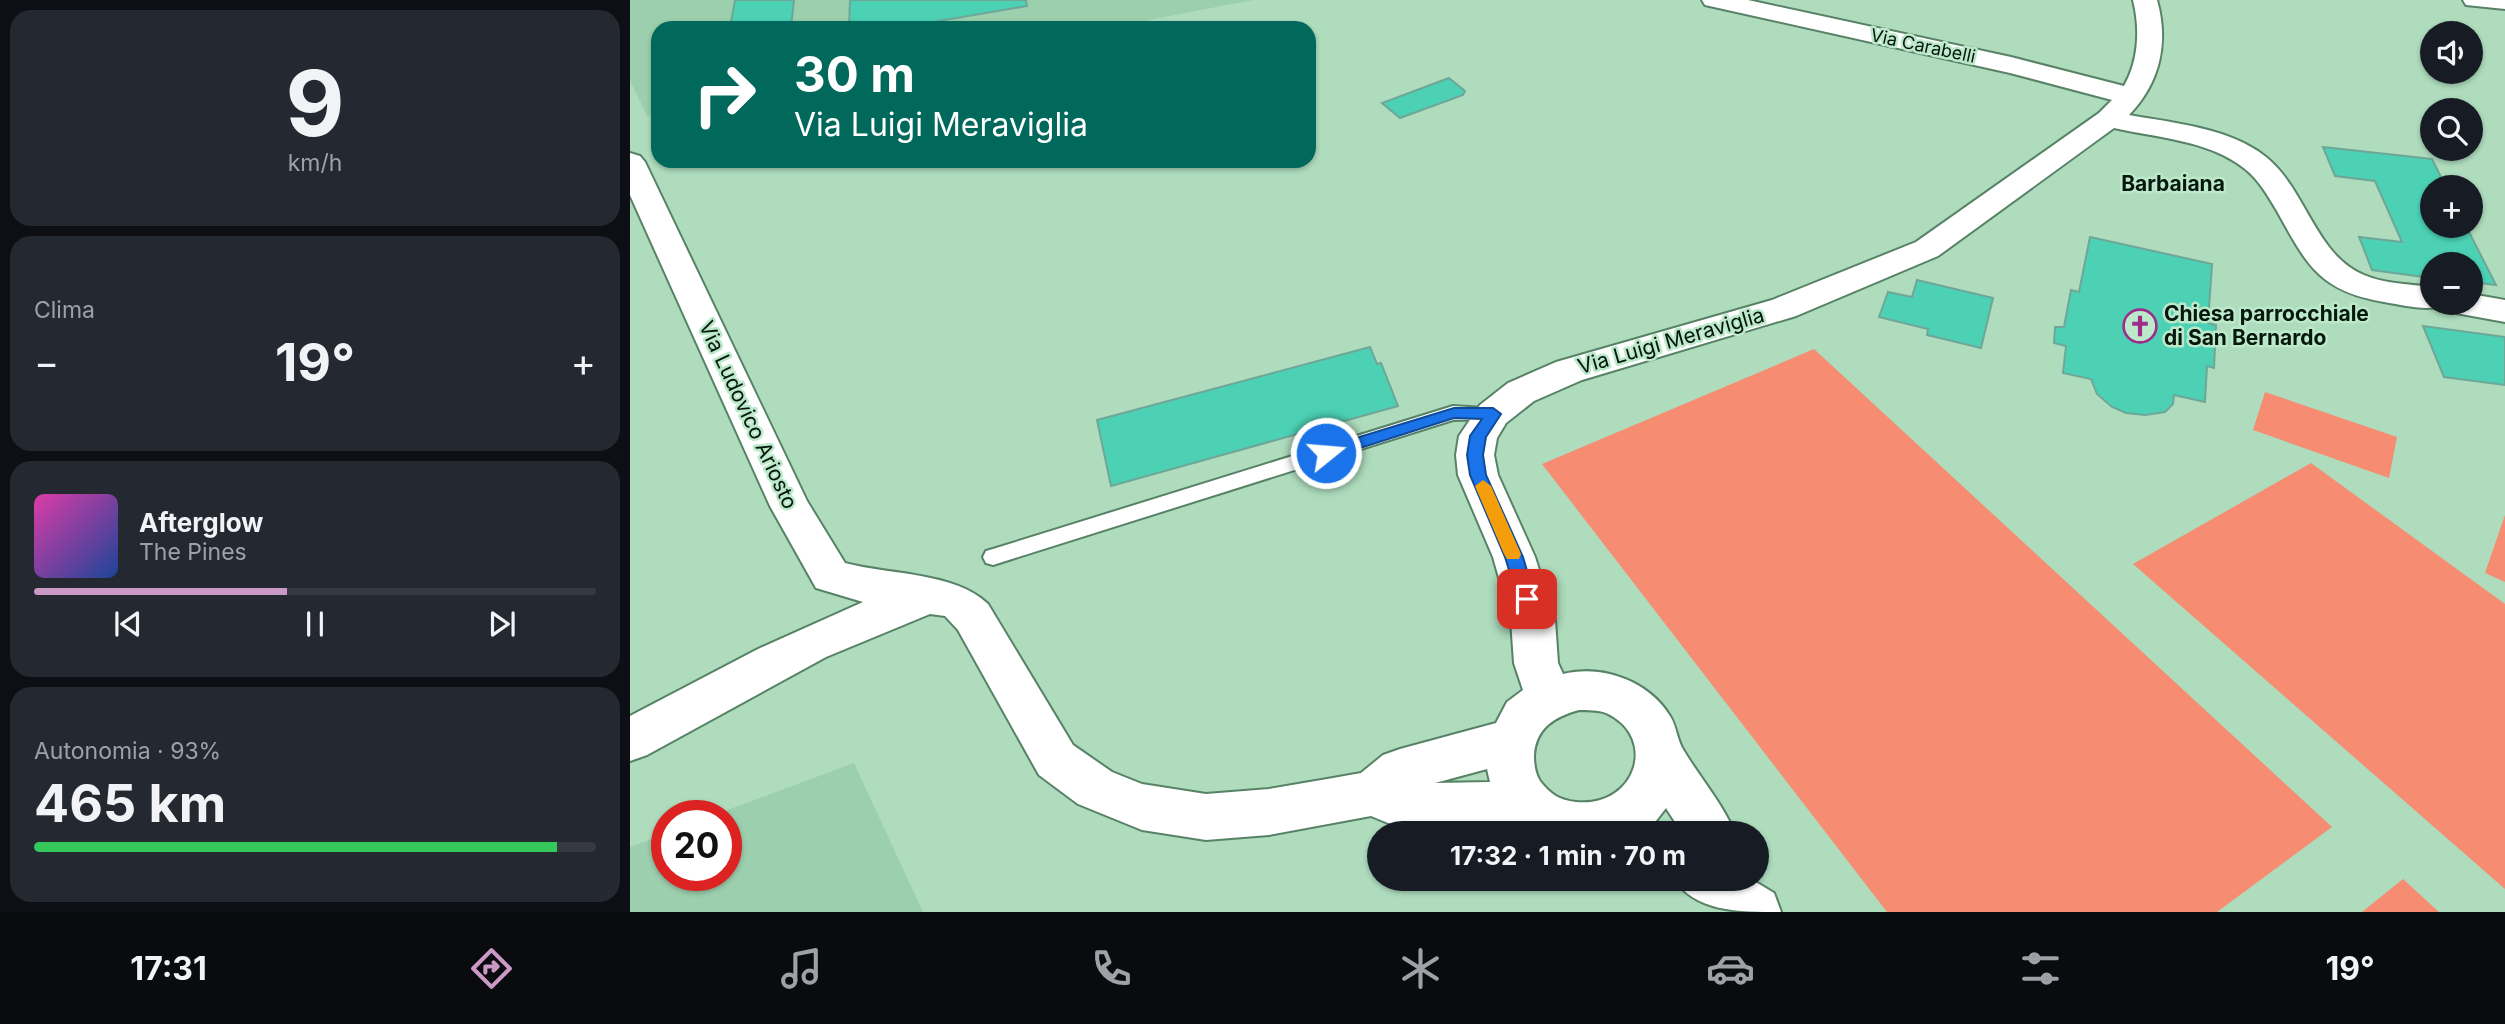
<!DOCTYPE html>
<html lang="it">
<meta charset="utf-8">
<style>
:root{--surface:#171b24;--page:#242831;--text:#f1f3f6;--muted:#9ea1a6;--line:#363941;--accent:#cb99c5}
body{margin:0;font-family:Inter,sans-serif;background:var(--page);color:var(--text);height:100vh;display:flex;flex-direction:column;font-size:26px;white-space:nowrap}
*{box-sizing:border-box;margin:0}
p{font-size:23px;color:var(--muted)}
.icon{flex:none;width:38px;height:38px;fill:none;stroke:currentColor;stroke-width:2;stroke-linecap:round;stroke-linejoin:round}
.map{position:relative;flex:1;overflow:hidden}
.details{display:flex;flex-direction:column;gap:10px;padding:10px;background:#0d0f14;width:630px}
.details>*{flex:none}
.top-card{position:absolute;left:21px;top:21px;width:665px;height:147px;border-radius:21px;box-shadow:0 2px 5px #0004;background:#00695c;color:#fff;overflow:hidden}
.controls{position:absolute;left:1790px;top:21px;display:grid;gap:14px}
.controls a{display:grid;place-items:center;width:63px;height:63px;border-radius:50%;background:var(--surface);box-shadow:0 2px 5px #0004;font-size:35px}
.speed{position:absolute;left:21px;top:800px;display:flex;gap:14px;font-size:35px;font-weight:700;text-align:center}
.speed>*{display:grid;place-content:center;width:91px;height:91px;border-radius:50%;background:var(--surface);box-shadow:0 2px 5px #0004;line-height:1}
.speed .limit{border:10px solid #d22;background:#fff;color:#111}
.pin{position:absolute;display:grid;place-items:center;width:60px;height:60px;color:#fff;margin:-30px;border-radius:14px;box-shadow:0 4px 10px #0006}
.me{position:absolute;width:77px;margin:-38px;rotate:73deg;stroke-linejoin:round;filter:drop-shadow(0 0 5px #0008)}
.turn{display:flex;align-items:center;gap:24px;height:147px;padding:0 28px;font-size:32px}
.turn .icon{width:91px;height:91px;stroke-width:2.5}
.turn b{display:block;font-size:49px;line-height:60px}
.big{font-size:52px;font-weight:700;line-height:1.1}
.details .card{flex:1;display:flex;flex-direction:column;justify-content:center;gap:10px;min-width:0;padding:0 24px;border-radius:21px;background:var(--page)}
.details .dial{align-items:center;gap:0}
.dial b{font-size:91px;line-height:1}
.song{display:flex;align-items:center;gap:21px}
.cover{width:84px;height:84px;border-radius:10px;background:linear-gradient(135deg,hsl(320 70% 55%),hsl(220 70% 35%))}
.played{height:7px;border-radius:4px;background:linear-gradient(90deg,var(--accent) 45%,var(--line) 45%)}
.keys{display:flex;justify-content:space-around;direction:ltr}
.heat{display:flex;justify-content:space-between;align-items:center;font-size:38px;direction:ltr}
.charge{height:10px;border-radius:5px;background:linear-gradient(90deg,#34c759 93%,var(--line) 0)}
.trip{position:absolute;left:737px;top:821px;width:402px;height:70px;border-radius:35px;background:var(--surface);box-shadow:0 2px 5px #0004;font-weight:700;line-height:70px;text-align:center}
.tabs{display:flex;height:112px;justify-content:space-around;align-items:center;background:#090b0e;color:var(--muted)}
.tabs .icon{width:49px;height:49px}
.tabs .current{color:var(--accent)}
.tabs b{font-size:32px;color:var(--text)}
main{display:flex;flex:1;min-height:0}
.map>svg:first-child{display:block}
.built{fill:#9ccfad}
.green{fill:#f68c71}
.building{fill:#4cd1b4;stroke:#6ea798;stroke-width:2}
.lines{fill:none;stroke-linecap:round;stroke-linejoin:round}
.lane-casing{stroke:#578266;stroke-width:4}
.street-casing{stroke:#578266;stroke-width:4}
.lane{fill:#fff;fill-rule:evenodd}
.street{fill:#fff;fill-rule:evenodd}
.route{fill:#1a73e8;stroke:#114b97;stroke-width:2}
.slow{fill:#f59e0b}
.labels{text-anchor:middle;stroke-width:5;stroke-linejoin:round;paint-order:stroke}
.far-street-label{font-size:18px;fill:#06170d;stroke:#bbe9ca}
.far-quarter-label{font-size:21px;font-weight:bold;fill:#06170d;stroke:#bbe9ca}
.poi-label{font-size:21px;font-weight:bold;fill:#06170d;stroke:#bbe9ca;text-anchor:start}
.street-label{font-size:21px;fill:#06170d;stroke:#bbe9ca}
</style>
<main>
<section class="details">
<div class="card dial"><b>9</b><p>km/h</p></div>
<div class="card"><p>Clima</p>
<div class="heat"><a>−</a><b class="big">19°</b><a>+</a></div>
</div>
<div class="card">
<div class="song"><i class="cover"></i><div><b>Afterglow</b><p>The Pines</p></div></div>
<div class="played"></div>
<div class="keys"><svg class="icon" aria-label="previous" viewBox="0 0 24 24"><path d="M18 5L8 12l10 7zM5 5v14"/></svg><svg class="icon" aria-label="pause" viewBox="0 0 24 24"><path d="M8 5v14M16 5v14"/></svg><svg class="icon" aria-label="next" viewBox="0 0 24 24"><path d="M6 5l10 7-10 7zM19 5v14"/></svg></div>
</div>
<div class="card"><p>Autonomia · 93%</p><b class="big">465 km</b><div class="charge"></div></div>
</section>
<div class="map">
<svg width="1875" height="912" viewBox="0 0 1875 912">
<rect width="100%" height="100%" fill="#aedcbd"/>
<g class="built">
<polygon points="0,0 623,0 477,28 28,28 28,114 17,116 0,80"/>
<polygon points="224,763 293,912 0,912 0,847 37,833 37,875 96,875 96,816 84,815"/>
</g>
<g class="green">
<polygon points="1184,349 1702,827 1587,912 1257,912 912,464"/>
<polygon points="1635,392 1767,437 1759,478 1623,430"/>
<polygon points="1681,463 1875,604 1875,889 1503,564"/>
<polygon points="1875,515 1875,582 1855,573"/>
<polygon points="1773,879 1809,912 1732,912"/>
</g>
<g class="building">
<polygon points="105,0 164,0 161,28 100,28"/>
<polygon points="220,0 396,0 397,6 285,25 285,28 219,28"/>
<polygon points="819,78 835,91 833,95 770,118 752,103"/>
<polygon points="1693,147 1802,159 1816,187 1802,187 1802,226 1836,226 1866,285 1841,282 1841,264 1802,264 1802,278 1742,270 1729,237 1772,242 1745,181 1705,176"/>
<polygon points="1460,237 1582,264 1578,323 1586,325 1584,368 1577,366 1575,402 1544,395 1543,404 1535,412 1515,415 1496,413 1482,407 1467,394 1461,379 1433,373 1436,346 1424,343 1425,327 1434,327 1441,290 1449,292"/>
<polygon points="1287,280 1363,298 1351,348 1297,335 1298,329 1249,317 1258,292 1282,297"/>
<polygon points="1793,326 1875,337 1875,385 1814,377"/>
<polygon points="740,347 747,364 751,363 768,406 481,486 467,420"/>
</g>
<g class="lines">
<defs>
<polygon id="lane" points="823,406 870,409 872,414 870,419 823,420 363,565 356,563 353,557 356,551 363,549"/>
<g id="street">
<path d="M 1072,0 L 1118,0 L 1381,57 L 1494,86 C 1509,60 1510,28 1503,0 L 1527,0 C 1539,43 1530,83 1499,115 C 1544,123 1600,128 1636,157 C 1676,189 1685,255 1734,275 C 1755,284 1780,284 1802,287 L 1802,303 L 1841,303 L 1841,294 L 1875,300 L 1875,322 L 1815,311 L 1812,306 C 1794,311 1772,305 1754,302 C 1689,291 1677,265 1647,211 C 1638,196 1629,180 1615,169 C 1579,140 1528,138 1484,128 L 1308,256 L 1166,316 L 952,380 L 904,401 L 876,423 L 867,438 L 864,455 L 868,475 L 905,557 L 925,620 L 928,663 L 933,674 C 972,664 1019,681 1040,716 C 1047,727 1047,741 1054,751 C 1071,779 1092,803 1105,833 L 1052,833 L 1036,808 L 1022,826 L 1011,833 L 898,833 L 887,827 L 775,830 L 741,816 L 639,835 L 576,840 L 512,830 L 448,804 L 409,775 L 328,630 L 315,616 L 300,614 L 196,657 L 17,755 L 0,761 L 0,716 L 128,649 L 233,602 L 186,588 L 140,506 L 0,195 L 0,153 L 10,156 L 15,162 L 177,501 L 215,563 C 260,575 325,572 358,604 L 443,745 L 482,772 L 512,784 L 576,794 L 639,789 L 703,778 L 731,773 L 753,755 L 770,749 L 866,723 L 877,702 L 893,690 L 884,663 L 881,620 L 863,557 L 828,475 L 826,455 L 829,436 L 850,405 L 878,383 L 926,362 L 1142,300 L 1286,242 L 1469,113 L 1482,100 L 1380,73 L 1084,7 L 1075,5 ZM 949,710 C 957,710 968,710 976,713 C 1029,737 1006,808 946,802 C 929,800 920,794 910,781 C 905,773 904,765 904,755 C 906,728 924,717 949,710 ZM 857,769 L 860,782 L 805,783 Z"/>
<polygon points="1833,0 1875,0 1875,9 1836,5"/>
<path d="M 1044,878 L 1119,878 L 1144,893 L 1151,912 C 1109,912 1064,912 1044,878 Z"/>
</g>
</defs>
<use href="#lane" class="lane-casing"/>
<use href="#street" class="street-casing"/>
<use href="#lane" class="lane"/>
<use href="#street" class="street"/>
</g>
<polygon class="route" points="824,408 863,408 871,414 856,437 853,455 856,475 893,557 905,599 903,604 897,606 890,604 888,599 875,557 840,475 837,455 840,436 852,419 824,418 696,459 688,453 690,449"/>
<polygon class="slow" points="853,480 861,486 891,554 889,559 877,559 874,554 845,486"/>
<defs>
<symbol id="church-ring" viewBox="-11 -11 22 22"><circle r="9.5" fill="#bbe9ca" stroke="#9d2c8a" stroke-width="1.5"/><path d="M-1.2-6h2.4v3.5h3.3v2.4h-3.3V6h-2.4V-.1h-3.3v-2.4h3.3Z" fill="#9d2c8a"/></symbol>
</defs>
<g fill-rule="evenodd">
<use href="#church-ring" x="1491" y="307" width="38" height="38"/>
</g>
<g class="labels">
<g class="far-street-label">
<text transform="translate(1293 46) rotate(12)" y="6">Via Carabelli</text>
</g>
<g class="far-quarter-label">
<text x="1543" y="191">Barbaiana</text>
</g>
<g class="poi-label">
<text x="1534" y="321">Chiesa parrocchiale<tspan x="1534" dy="24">di San Bernardo</tspan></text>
</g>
<g class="street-label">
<text transform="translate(1041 341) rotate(-16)" y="7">Via Luigi Meraviglia</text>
<text transform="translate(118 415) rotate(65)" y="7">Via Ludovico Ariosto</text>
</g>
</g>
</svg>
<div class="controls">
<a><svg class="icon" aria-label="sound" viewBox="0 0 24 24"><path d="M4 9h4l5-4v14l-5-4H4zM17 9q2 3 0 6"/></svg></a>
<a><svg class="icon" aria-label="search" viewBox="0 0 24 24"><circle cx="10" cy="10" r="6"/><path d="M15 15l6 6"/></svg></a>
<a>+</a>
<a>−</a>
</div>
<div class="speed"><div class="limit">20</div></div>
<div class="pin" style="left:897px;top:599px;background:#d93025"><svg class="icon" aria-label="arrive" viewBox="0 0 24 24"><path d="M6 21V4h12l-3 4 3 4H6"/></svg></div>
<svg class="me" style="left:696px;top:453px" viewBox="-20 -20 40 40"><circle r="17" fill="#1a73e8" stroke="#fff" stroke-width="3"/><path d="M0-11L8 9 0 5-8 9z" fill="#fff"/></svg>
<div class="trip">17:32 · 1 min · 70 m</div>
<div class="top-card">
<div class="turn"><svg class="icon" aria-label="right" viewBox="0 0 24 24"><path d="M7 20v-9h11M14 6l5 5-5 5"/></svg><div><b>30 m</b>Via Luigi Meraviglia</div></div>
</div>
</div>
</main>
<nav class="tabs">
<b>17:31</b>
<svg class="icon current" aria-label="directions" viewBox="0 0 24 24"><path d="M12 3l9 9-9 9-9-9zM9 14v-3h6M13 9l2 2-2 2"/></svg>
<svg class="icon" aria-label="music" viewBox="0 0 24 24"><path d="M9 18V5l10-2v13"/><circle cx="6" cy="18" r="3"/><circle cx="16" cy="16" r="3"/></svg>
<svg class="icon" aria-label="phone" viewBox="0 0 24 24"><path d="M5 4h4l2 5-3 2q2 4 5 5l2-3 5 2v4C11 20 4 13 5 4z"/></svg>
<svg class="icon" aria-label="climate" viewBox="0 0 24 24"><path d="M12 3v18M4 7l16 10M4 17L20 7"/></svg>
<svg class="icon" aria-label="car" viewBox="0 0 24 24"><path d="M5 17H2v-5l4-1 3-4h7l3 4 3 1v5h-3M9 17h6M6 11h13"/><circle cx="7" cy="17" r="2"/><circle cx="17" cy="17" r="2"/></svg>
<svg class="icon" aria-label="filters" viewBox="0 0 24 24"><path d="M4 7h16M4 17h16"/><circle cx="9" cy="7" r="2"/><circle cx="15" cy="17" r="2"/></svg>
<b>19°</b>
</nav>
